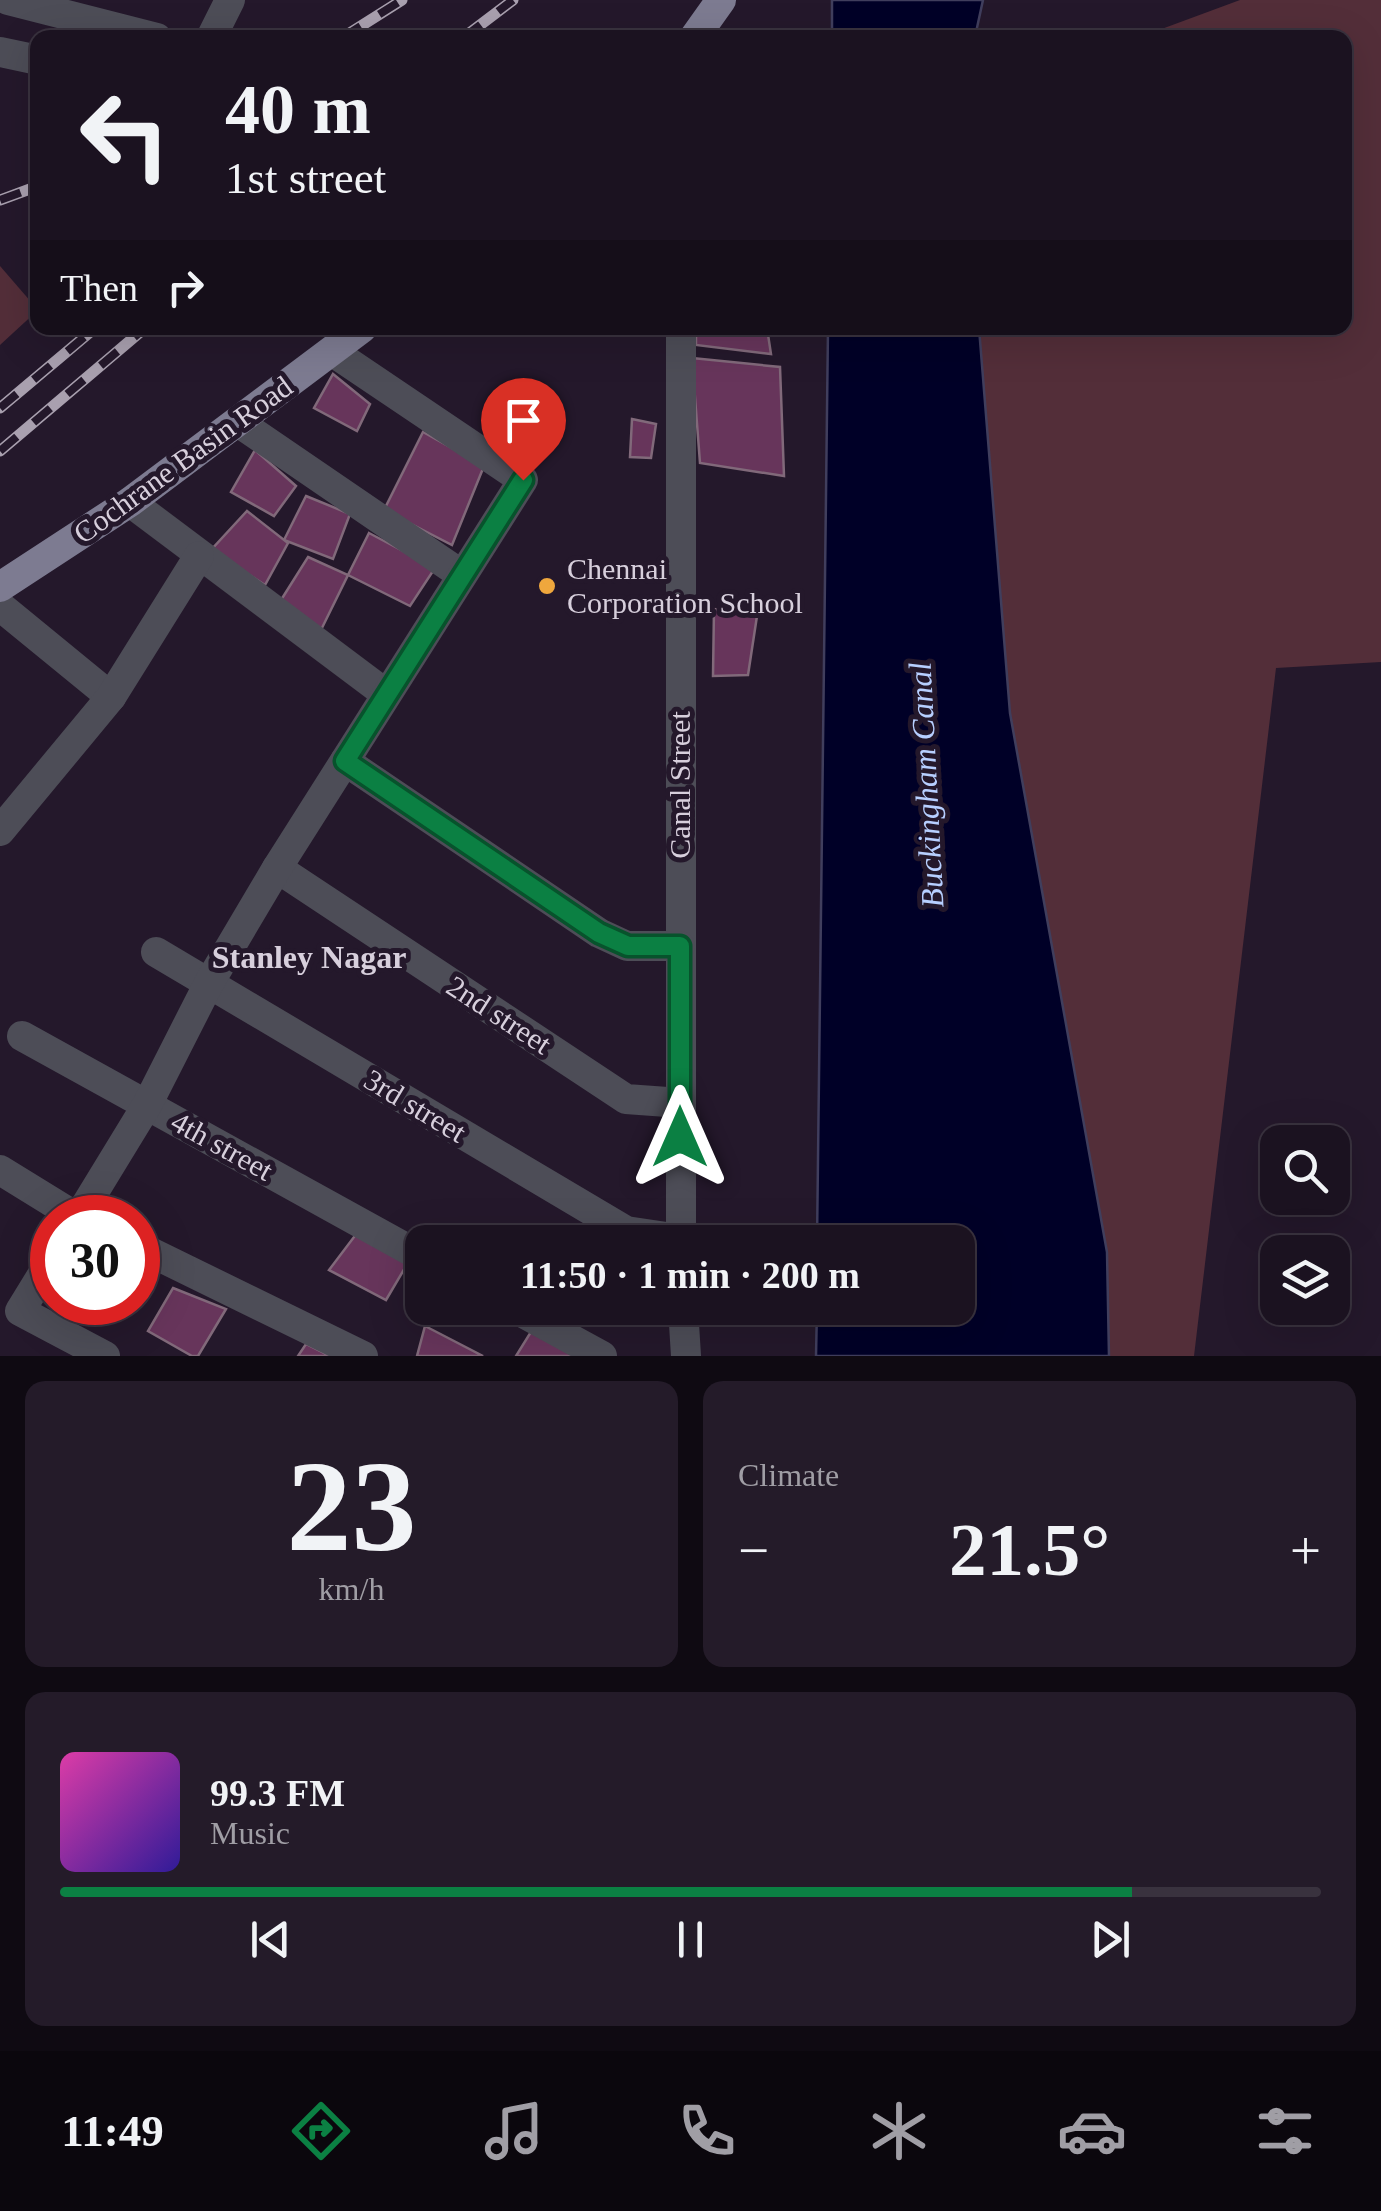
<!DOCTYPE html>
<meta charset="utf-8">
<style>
:root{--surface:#1b1220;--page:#241b29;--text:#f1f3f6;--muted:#a09ea5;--line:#39323e;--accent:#0b8043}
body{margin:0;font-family:"Times New Roman",serif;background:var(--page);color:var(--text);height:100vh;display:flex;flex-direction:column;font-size:38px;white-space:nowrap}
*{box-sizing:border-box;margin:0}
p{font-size:32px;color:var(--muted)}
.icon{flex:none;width:55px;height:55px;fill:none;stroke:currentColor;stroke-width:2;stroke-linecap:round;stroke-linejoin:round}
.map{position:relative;height:1356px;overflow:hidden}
.panel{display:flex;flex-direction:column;gap:25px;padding:25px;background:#0f0a12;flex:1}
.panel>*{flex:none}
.banner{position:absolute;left:30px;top:30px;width:1322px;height:305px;border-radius:20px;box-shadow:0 10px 40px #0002,0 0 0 2px var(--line);background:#1b1220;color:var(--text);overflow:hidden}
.fabs{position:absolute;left:1260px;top:1125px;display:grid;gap:20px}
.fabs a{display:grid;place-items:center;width:90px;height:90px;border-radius:20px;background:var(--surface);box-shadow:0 10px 40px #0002,0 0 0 2px var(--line);font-size:50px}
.speed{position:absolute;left:30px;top:1195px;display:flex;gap:20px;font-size:50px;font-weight:700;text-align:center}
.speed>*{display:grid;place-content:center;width:130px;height:130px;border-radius:50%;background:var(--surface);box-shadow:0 10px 40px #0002,0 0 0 2px var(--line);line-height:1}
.speed .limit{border:15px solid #d22;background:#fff;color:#111}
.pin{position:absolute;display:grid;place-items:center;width:85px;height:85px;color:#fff;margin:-102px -42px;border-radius:50% 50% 50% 0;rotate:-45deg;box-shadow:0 0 10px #0007}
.pin .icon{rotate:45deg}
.me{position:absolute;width:110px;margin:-55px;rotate:0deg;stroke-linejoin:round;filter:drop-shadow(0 0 8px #0008)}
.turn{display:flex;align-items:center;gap:35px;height:210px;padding:0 30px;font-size:45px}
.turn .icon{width:130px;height:130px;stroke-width:2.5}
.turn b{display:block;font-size:70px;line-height:85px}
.then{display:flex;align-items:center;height:95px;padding:0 30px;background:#0003;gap:20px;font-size:38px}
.big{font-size:75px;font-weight:800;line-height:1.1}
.panel .widget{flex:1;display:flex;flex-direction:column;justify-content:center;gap:15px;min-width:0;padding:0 35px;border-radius:20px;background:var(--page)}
.panel .dial{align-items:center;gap:0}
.dial b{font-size:130px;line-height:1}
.song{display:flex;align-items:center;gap:30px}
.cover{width:120px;height:120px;border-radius:15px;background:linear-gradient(135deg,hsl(320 70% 55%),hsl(250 70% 35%))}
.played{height:10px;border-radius:5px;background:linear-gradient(90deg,var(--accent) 85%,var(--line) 85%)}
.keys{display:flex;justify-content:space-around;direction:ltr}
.heat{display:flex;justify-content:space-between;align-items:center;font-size:55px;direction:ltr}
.panel .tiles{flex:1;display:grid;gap:25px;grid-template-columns:1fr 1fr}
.widget:last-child{grid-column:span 2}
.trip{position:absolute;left:405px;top:1225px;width:570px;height:100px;border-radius:20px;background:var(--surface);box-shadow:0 10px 40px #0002,0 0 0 2px var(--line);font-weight:800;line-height:100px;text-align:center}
.menu{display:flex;height:160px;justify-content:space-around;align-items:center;background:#0b070d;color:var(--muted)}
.menu .icon{width:70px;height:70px}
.menu .current{color:var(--accent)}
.menu b{font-size:45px;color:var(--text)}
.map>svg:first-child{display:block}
.green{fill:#532e39}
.water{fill:#000027;stroke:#403e5d;stroke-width:2.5}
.building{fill:#67355b;stroke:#81697a;stroke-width:2.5}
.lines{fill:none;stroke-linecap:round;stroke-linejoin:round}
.minor{stroke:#4d4d57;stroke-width:30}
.major{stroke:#7d7b91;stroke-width:30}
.rail-casing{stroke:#a9a0af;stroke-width:11}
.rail{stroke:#24182b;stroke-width:8;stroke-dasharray:22;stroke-linecap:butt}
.route-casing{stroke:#07532c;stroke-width:25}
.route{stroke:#0b8043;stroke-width:18}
.poi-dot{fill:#efa73d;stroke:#24182b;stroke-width:4}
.labels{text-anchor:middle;stroke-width:10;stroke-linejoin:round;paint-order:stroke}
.street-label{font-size:30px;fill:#d7cfdc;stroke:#24182b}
.poi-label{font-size:30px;fill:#d7cfdc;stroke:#24182b;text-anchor:start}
.water-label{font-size:32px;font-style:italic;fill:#b7cfff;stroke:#24182b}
.neighbourhood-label{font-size:32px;font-weight:bold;fill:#d7cfdc;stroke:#24182b}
</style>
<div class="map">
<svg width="1381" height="1356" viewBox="0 0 1381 1356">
<rect width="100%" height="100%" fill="#24182b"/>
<g class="green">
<polygon points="1240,0 1381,0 1381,662 1276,668 1194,1356 1109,1356 1107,1252 1010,713 979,328 1345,328 1345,38 1140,37"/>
<polygon points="0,266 38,310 0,345"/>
</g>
<g class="water">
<polygon points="832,0 983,0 975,37 832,38"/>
<polygon points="828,328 979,328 1010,713 1107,1252 1109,1356 816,1356 817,1308 958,1308 958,1242 817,1242"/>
</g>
<g class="building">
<polygon points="696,328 767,328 771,354 696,345"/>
<polygon points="692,358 780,367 784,476 700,463"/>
<polygon points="333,374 370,404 357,431 314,408"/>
<polygon points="632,419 656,424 651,458 630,457"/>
<polygon points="423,432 484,466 452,545 384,510"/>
<polygon points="255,450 296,486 274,516 231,492"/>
<polygon points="306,496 350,514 333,559 284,540"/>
<polygon points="247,511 288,543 265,585 211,550"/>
<polygon points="369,533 435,568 410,606 348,575"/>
<polygon points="308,557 348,575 318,636 276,608"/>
<polygon points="714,609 757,616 748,675 713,676"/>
<polygon points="357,1233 409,1261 386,1300 329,1270"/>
<polygon points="173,1288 226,1309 198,1356 192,1356 148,1331"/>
<polygon points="425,1326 483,1356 417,1356"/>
<polygon points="534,1327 580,1356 516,1356"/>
<polygon points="306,1344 330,1356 298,1356"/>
</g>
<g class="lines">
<g class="minor">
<polyline points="8,0 157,38"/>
<polyline points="211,38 230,0"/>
<polyline points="0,52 38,60"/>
<polyline points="681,328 681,1242"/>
<polyline points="238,422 462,575"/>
<polyline points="130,502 386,694"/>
<polyline points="0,606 111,697"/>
<polyline points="345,761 599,933 627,946 680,946"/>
<polyline points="0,831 111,697 199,556"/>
<polyline points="277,868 626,1099 681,1103"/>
<polyline points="156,952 626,1231 680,1239"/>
<polyline points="22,1036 422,1257"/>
<polyline points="0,1170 78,1218"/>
<polyline points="78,1218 147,1105 209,983 277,868 523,480 333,352"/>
<polyline points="138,1246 363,1356"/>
<polyline points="52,1259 20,1311 105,1356"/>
<polyline points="514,1308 602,1356"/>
<polyline points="683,1308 686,1356"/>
</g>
<g class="major">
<polyline points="694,38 721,0"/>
<polyline points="0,587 130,502 362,328"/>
</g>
<defs>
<g id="rail">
<polyline points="342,38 402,0"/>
<polyline points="463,38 513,0"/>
<polyline points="0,200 38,186"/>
<polyline points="0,408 95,328"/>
<polyline points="0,451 145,328"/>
</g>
</defs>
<use href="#rail" class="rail-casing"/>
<use href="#rail" class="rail"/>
</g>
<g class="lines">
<defs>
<polyline id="route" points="523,480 345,761 599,933 628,946 680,946 680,1137"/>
</defs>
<use href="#route" class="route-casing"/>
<use href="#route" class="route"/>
</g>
<circle class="poi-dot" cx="547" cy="586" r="10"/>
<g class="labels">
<g class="street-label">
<text transform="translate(183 460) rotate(-36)" y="10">Cochrane Basin Road</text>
<text transform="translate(680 785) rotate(-90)" y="10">Canal Street</text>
<text transform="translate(499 1015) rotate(33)" y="10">2nd street</text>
<text transform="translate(415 1106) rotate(31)" y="10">3rd street</text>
<text transform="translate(222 1146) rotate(29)" y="10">4th street</text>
</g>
<g class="poi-label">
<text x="567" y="579">Chennai<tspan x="567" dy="34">Corporation School</tspan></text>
</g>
<g class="water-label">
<text transform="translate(926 785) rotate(-93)" y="11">Buckingham Canal</text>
</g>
<g class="neighbourhood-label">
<text x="309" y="968">Stanley Nagar</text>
</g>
</g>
</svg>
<div class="fabs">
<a><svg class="icon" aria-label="search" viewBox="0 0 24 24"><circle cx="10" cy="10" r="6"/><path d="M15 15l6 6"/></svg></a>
<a><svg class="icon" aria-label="layers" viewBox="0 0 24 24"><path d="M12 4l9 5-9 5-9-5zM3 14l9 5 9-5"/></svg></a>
</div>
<div class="speed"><div class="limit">30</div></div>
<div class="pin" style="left:523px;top:480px;background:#d93025"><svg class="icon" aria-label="arrive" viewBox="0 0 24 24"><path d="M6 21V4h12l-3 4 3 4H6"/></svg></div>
<svg class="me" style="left:680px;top:1137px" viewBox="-20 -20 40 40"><path d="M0-17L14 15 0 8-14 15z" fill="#0b8043" stroke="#fff" stroke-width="4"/></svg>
<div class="trip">11:50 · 1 min · 200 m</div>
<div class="banner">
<div class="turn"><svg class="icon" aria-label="left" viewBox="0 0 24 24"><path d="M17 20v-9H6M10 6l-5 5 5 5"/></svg><div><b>40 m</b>1st street</div></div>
<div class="then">Then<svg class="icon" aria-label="right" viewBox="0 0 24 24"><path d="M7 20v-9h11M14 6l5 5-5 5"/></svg></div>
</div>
</div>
<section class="panel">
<div class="tiles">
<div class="widget dial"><b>23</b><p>km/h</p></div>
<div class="widget"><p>Climate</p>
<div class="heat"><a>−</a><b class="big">21.5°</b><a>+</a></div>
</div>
<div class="widget">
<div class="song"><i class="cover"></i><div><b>99.3 FM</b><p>Music</p></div></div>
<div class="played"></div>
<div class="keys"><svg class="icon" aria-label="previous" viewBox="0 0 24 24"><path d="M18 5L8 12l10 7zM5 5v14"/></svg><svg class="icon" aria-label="pause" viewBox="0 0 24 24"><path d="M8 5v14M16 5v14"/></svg><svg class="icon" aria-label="next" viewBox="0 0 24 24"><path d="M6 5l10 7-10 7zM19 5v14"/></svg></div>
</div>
</div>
</section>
<nav class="menu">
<b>11:49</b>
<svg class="icon current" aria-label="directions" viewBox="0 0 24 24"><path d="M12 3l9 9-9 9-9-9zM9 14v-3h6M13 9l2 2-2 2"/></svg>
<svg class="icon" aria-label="music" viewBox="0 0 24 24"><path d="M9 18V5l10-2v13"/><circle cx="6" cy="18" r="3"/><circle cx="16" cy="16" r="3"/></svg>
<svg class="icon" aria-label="phone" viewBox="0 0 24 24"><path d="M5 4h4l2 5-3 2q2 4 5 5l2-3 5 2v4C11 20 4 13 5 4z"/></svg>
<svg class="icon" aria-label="climate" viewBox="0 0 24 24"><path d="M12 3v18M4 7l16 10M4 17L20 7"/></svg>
<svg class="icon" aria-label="car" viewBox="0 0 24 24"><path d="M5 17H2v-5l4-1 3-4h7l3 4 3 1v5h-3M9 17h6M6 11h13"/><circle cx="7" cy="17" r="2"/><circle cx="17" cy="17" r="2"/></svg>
<svg class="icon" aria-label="filters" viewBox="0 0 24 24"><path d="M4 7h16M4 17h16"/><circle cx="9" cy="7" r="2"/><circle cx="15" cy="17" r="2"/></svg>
</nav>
